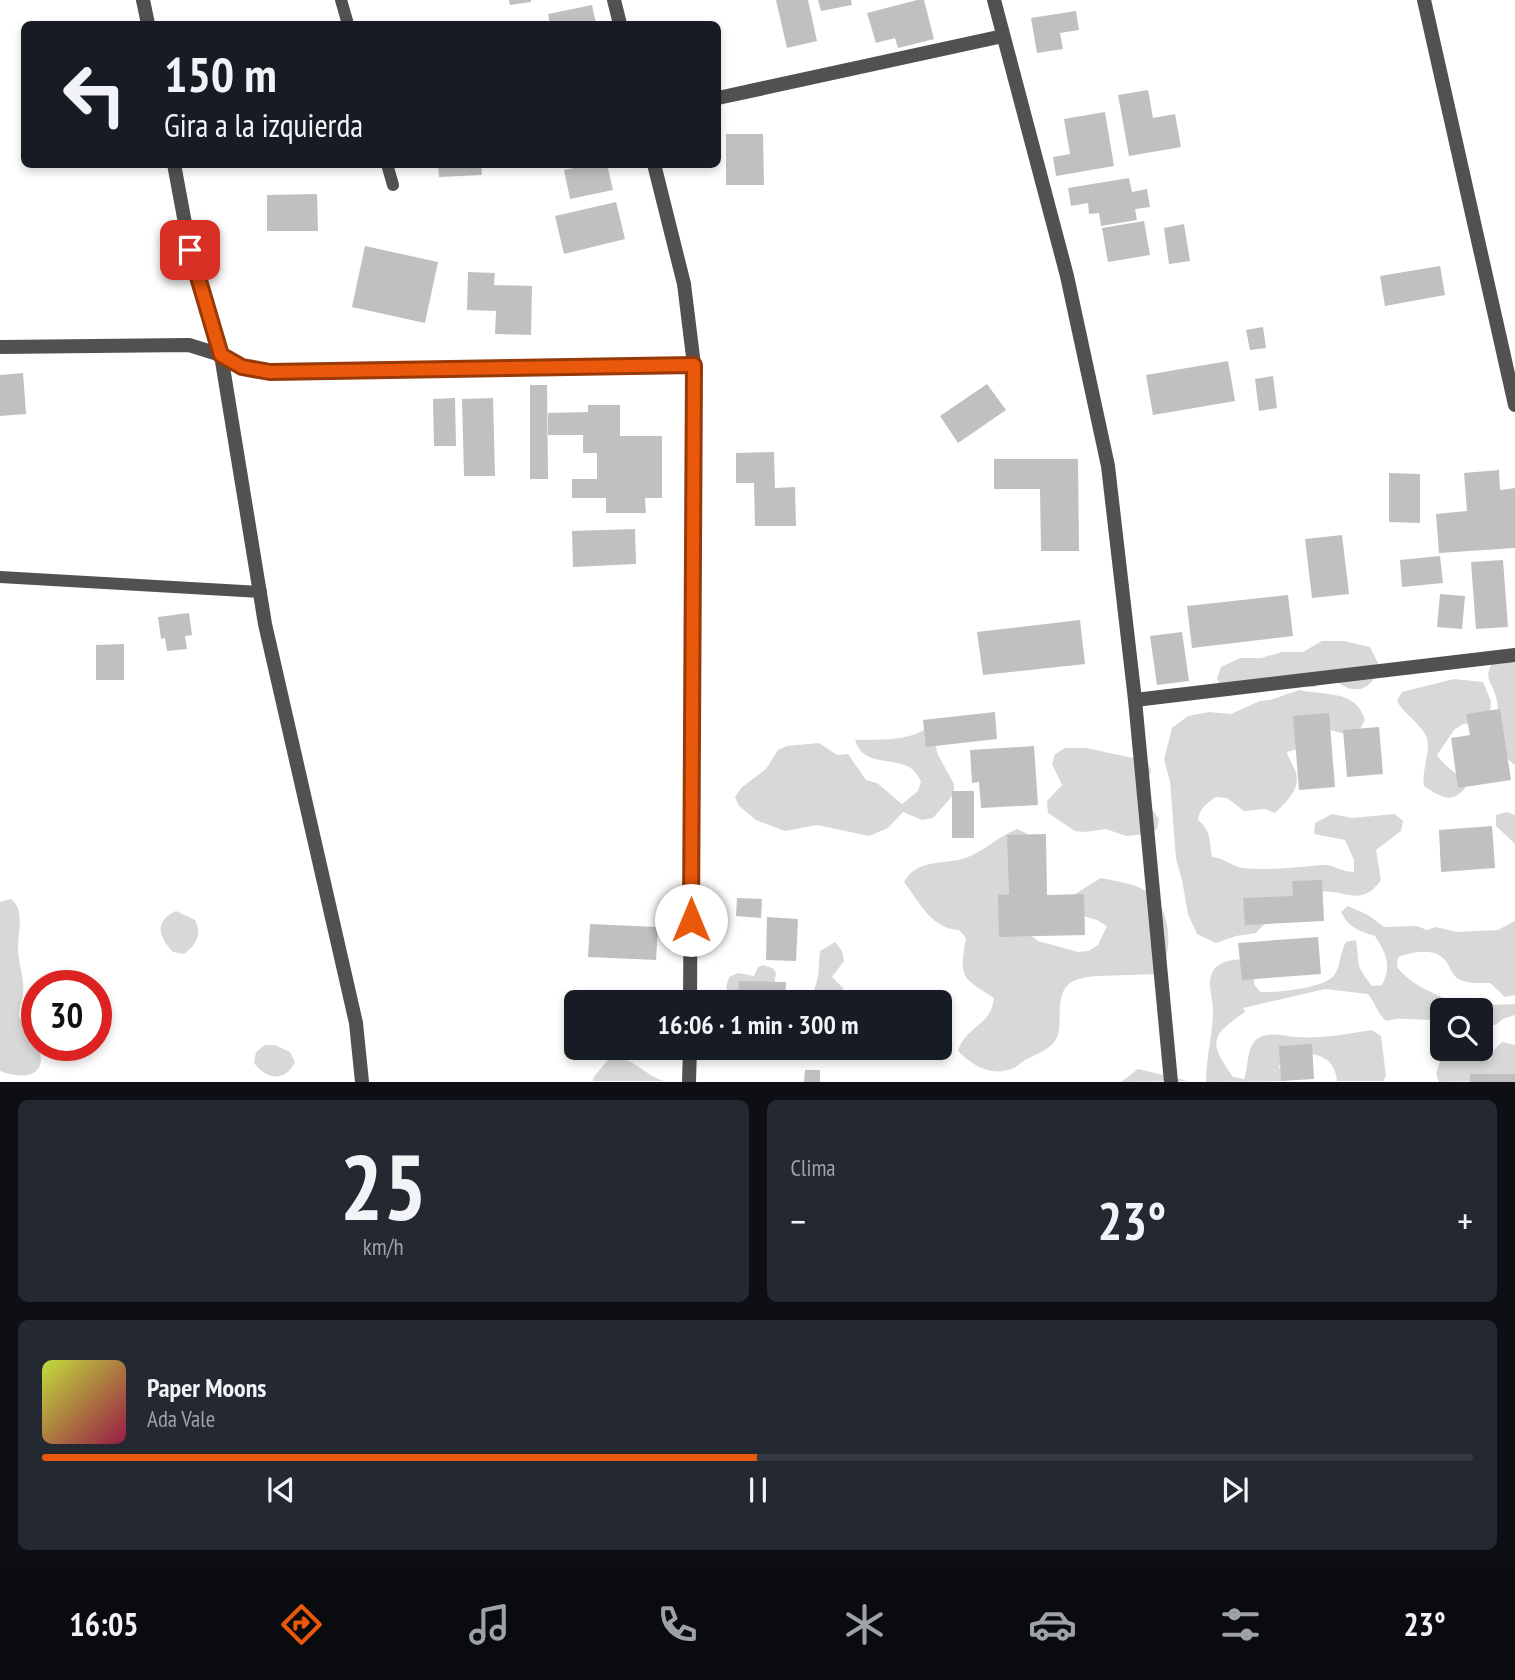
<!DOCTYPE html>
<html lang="es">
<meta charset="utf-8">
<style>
:root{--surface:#171b24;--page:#242831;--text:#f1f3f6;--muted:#9ea1a6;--line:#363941;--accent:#ea580c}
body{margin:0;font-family:"PT Sans Narrow",sans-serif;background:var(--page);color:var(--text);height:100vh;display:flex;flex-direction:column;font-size:26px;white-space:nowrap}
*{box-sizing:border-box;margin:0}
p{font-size:23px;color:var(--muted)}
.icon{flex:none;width:38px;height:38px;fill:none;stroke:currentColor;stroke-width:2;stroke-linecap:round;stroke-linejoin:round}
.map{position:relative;height:1082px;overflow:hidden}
.drawer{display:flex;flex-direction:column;gap:18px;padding:18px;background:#0d0f14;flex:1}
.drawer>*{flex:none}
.guide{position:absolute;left:21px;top:21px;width:700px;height:147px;border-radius:10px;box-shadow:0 4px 10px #0003;background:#171b24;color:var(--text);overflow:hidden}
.controls{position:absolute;left:1430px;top:998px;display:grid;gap:14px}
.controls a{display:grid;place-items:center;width:63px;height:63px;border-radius:10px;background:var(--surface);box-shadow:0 4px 10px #0003;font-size:35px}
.speed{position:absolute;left:21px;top:970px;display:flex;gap:14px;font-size:35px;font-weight:700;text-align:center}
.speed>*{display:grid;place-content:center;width:91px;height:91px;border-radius:50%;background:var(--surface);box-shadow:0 4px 10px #0003;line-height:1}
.speed .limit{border:10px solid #d22;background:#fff;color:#111}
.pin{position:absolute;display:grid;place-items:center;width:60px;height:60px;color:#fff;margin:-30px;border-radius:14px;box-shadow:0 4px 10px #0006}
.me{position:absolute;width:77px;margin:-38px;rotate:0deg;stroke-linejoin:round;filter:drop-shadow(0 0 5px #0008)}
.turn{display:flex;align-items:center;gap:24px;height:147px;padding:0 28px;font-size:32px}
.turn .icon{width:91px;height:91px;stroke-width:2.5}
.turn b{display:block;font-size:49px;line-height:60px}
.big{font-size:52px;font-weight:700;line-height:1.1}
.drawer .widget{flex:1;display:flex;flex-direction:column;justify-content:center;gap:10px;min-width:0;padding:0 24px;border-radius:10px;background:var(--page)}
.drawer .dial{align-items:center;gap:0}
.dial b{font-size:91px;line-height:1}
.song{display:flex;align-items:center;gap:21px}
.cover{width:84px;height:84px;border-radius:10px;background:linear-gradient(135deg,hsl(70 70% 55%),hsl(340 70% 35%))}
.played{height:7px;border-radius:4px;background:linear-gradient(90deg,var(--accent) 50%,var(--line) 50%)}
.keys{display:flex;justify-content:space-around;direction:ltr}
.heat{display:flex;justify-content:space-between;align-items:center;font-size:38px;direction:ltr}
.drawer .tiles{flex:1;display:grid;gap:18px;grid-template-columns:1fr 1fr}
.widget:last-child{grid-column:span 2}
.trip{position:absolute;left:564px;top:990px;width:388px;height:70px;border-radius:10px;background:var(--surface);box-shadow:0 4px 10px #0003;font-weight:700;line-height:70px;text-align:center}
.tabs{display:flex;height:112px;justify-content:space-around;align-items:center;background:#090b0e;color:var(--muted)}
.tabs .icon{width:49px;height:49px}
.tabs .current{color:var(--accent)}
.tabs b{font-size:32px;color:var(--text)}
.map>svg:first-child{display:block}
.green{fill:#d8d8d8}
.building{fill:#c0c0c0}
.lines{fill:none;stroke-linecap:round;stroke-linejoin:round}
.lane{stroke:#515151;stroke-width:12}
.street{stroke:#515151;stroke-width:14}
.route-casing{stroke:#983908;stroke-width:18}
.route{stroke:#ea580c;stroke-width:12}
</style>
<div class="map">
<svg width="1515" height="1082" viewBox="0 0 1515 1082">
<rect width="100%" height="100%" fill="#fff"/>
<g class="green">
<path d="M 1322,641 L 1344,641 L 1370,647 L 1379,665 C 1374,691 1353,697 1334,679 L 1324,681 L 1315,687 L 1221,688 L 1217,678 L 1221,667 L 1240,658 L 1261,658 L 1282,652 L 1303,652 Z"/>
<path d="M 1515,651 L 1515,765 C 1492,750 1502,719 1496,697 C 1494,687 1486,681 1489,670 C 1492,659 1506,656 1515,651 Z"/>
<path d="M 1454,679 L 1483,682 L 1491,701 L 1490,712 L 1474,723 L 1463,724 L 1454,730 L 1437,755 C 1445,768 1459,773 1467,785 C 1453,806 1441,797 1424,786 C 1421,770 1432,750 1426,736 C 1420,723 1404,714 1397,701 L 1402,692 Z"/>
<path d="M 1299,690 C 1325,696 1356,689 1365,720 L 1360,729 L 1350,735 L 1330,730 L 1297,749 L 1287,752 C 1289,761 1294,765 1296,773 C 1301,789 1285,803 1275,813 L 1265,809 L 1244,811 L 1227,798 L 1216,797 C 1206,804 1200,808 1198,820 C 1212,831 1209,841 1212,857 C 1225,858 1231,866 1242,868 C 1268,871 1297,867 1323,865 C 1333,864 1341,872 1354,872 L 1354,860 L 1345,840 L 1314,834 L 1315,823 L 1332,814 L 1352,818 L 1395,814 L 1403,821 L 1401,831 L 1376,850 L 1381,880 C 1359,911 1343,885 1315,893 C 1295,898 1270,917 1256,933 L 1236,936 L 1216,943 L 1197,934 L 1188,914 L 1182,880 L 1176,859 L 1170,781 L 1164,760 L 1172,728 L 1188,716 L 1209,712 L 1231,714 L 1260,701 L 1270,700 Z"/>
<path d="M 927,728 L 935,744 L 938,755 L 954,784 L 954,794 L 933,818 L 922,820 L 903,812 L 888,828 L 869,836 L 817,825 L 785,831 L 756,820 L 739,806 L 735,797 L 741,788 L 766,769 L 778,750 L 787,746 L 819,743 L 837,755 L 848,754 L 866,780 L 877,783 L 902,804 L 918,791 L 921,781 C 917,774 912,767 904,765 C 885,758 862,764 855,740 C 879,739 906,742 927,728 Z"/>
<path d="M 1065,748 L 1086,748 L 1147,761 L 1151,771 C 1142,796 1144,798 1159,819 L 1157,829 L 1148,834 L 1126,836 L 1106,829 L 1085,832 L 1075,831 L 1048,813 L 1047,801 L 1062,785 L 1052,764 L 1055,754 Z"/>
<polygon points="1507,812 1515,815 1515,844 1496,826 1496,815"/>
<path d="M 1017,829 L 1026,833 L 1032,841 L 1021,927 L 1038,941 L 1078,952 L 1089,951 L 1098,945 L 1107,926 L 1097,920 L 1077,914 L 1072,904 L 1075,894 L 1101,878 C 1115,881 1132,883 1144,890 C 1173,905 1173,950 1160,974 L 1096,976 C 1086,977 1072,979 1066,987 C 1056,1000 1062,1020 1058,1035 C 1054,1047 1040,1053 1029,1058 C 1024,1060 1020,1064 1016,1067 C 993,1078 974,1067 958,1051 C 966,1025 991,1027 994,998 C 961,977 959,978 966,938 L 959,930 C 932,929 919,902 904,882 C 918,857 945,866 968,857 C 986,850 999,836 1017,829 Z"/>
<path d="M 11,899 C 26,910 17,935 18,951 C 19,966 25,979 23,994 C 22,1002 19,1008 19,1016 C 24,1024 31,1031 35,1039 C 52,1073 30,1082 0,1071 L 0,902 Z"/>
<path d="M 1348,906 L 1368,915 L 1384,927 L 1417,926 L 1427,930 L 1436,927 L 1457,932 L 1498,930 L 1515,921 L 1515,995 L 1505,997 L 1490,983 C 1479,983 1467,984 1457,978 C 1451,973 1450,966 1445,960 C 1434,947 1412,952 1398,957 L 1397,967 C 1410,984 1429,991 1448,1000 L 1448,1010 L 1442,1010 L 1441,1017 C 1423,1024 1405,1015 1386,1021 C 1377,1013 1376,1004 1368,994 L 1325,989 L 1243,1008 L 1245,1012 C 1209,1037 1209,1042 1233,1077 L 1244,1079 C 1249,1066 1246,1048 1257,1039 C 1268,1031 1283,1036 1295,1037 C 1321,1039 1347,1034 1372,1030 L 1381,1036 L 1386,1076 L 1383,1081 L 1337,1081 C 1334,1050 1306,1052 1283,1057 L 1279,1067 L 1286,1081 L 1206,1082 C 1206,1057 1213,1034 1213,1010 C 1213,999 1207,983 1212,973 C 1219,958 1243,957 1256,963 L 1254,984 L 1260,992 C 1277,993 1327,988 1335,974 C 1341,964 1340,952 1346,942 L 1356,940 C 1360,966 1354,963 1372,986 L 1382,985 C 1392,966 1386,953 1375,936 C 1359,931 1349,928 1341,912 Z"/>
<path d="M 176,911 L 195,920 C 202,935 197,944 184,954 L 173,952 C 158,936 154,921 176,911 Z"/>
<polygon points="835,942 842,951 844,961 832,977 843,988 844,999 841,1003 816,1003 813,993 818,977 820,951"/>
<polygon points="763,965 774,969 776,974 774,985 754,1003 732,1003 726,987 729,977 738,973 754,976 758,967"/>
<polygon points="1475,999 1495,1005 1515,1004 1515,1015 1503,1019 1495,1025 1481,1023 1480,1010 1464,1010 1465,1003"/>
<polygon points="1502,1042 1515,1045 1515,1074 1493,1074 1483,1079 1483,1081 1439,1082 1436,1073 1443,1053 1453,1048 1473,1048 1490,1060 1494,1050"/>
<path d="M 265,1045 L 275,1045 L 290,1052 L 295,1062 C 285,1082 267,1080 254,1063 L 256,1052 Z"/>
<path d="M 617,1058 C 635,1059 646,1076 664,1081 L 593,1081 L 593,1078 L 607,1061 Z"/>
<polygon points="1138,1069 1188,1081 1121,1082"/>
</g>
<g class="building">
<polygon points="509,0 531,0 531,2 510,5"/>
<polygon points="776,0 808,0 817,41 787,48"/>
<polygon points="818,0 851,0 852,5 821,11"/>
<polygon points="917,0 924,0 934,39 898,48 895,38 876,43 867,13"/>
<polygon points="592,5 596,24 550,24 548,14"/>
<polygon points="1076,11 1079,30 1060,33 1063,49 1037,53 1031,18"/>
<polygon points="1148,90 1153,118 1175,114 1181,147 1129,156 1118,95"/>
<polygon points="1105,112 1114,166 1056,176 1053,157 1070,154 1064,119"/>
<polygon points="726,134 763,134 764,185 726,185"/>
<polygon points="438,164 481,164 482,175 439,177"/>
<polygon points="592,164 607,164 613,190 570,199 564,170"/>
<polygon points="1129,178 1132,192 1147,189 1150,207 1135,209 1137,220 1101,226 1099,213 1089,214 1088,203 1071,206 1068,188"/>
<polygon points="317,194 318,231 267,231 267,195"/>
<polygon points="616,202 625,239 564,254 555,216"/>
<polygon points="1144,221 1150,255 1108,262 1102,228"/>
<polygon points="1184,224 1190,261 1169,264 1164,228"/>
<polygon points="365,246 438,262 425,323 352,307"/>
<polygon points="1440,266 1445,295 1385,306 1380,276"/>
<polygon points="468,272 495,273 494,285 532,286 531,335 495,334 496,311 467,310"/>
<polygon points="1263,327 1266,348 1250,350 1246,330"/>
<polygon points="1228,361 1235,401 1153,415 1146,375"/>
<polygon points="23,373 26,414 0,416 0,375"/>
<polygon points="1273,376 1277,408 1259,411 1255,379"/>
<polygon points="987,384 1006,410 958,443 940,416"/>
<polygon points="530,385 547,385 548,479 530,479"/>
<polygon points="455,398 456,446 434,446 433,399"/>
<polygon points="493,398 495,476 464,476 462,399"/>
<polygon points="588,405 620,405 620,436 662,436 662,498 645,498 646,513 606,513 606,498 572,498 572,479 597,479 597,453 583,453 583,435 548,435 548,413 588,412"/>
<polygon points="774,452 775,488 795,487 796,526 755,526 754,483 736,483 736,453"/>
<polygon points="994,459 1078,459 1079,551 1041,551 1040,489 994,489"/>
<polygon points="1499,470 1500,490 1515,488 1515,548 1439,553 1436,514 1467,511 1464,473"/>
<polygon points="1389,473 1420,474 1420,523 1389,522"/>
<polygon points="635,529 636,564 573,567 572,531"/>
<polygon points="1342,535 1349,594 1312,598 1305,539"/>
<polygon points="1440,556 1443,583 1402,587 1400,560"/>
<polygon points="1503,560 1508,627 1476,629 1471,562"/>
<polygon points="1440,594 1465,596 1462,629 1437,627"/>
<polygon points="1288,595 1293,636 1192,648 1187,606"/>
<polygon points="189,613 192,635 185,636 187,649 167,651 165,638 161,639 158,617"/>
<polygon points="1080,620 1085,664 983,675 977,632"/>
<polygon points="1182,632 1189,681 1157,685 1150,636"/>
<polygon points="124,644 124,680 96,680 96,645"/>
<polygon points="1500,709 1511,780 1458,788 1451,738 1470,735 1466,714"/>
<polygon points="995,712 997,739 926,747 923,720"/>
<polygon points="1329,713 1335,787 1299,790 1293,716"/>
<polygon points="1379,727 1383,774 1347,777 1343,730"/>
<polygon points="1034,746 1038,805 981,808 979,782 972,783 970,750"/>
<rect x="952" y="791" width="22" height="47"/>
<polygon points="1492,826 1495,868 1441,872 1439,830"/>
<polygon points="1046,834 1047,895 1084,894 1085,935 999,937 998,895 1009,894 1007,835"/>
<polygon points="1322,880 1324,921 1245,925 1243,898 1293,896 1292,881"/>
<polygon points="737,898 762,899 761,918 736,916"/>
<polygon points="767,917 798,919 796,961 766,960"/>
<polygon points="590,924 658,927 656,960 588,957"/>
<polygon points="1318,937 1321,974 1242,980 1238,943"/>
<polygon points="739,981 786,982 785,1003 738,1003"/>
<polygon points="1312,1044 1314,1079 1281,1081 1279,1046"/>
<polygon points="805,1070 820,1070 820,1082 804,1082"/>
<rect x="1470" y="1074" width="45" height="8"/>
</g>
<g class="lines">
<g class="lane">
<polyline points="341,0 348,24"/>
<polyline points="387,164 393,185"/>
<polyline points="0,577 261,592"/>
</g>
<g class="street">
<polyline points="143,0 148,24"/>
<polyline points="614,0 620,24"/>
<polyline points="994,0 1067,276 1108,466 1135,700 1171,1082"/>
<polyline points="1424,0 1515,405"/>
<polyline points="718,98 1003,36"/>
<polyline points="174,164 190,250 221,355 265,624 356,1023 362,1082"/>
<polyline points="654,164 684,284 694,365 690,1003"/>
<polyline points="0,347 189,345 221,355 242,367 270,372 694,365"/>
<polyline points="1135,700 1515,655"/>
<polyline points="689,1082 690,1048"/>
</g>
</g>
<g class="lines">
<defs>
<polyline id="route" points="190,250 221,355 242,367 270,372 694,365 691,920"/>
</defs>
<use href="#route" class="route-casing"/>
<use href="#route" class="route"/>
</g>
</svg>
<div class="controls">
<a><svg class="icon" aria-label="search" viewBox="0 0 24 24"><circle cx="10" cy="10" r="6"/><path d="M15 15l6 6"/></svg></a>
</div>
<div class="speed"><div class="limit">30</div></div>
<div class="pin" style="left:190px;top:250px;background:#d93025"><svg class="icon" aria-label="arrive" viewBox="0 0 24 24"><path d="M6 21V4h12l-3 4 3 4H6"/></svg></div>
<svg class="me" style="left:691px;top:920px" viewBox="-20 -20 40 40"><circle r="19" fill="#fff"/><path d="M0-13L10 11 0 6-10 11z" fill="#ea580c"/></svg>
<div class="trip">16:06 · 1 min · 300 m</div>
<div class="guide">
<div class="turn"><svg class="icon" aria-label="left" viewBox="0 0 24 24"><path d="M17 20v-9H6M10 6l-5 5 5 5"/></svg><div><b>150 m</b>Gira a la izquierda</div></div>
</div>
</div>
<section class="drawer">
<div class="tiles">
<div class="widget dial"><b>25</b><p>km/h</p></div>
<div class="widget"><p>Clima</p>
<div class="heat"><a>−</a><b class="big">23°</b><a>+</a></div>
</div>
<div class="widget">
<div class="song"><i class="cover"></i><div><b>Paper Moons</b><p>Ada Vale</p></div></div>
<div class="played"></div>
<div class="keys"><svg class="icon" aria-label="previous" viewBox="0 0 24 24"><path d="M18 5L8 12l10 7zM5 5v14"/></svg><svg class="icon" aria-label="pause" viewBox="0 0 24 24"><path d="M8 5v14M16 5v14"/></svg><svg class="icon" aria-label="next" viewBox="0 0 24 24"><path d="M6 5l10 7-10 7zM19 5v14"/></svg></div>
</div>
</div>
</section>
<nav class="tabs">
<b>16:05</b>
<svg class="icon current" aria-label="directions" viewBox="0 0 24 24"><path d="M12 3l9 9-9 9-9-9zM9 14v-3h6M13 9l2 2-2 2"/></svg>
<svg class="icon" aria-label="music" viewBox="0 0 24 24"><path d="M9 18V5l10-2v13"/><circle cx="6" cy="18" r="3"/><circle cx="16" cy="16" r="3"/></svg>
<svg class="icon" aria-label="phone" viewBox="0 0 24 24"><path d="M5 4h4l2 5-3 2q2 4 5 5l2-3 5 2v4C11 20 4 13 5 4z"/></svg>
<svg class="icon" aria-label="climate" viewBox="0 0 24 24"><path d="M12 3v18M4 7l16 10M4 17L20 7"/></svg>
<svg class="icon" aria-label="car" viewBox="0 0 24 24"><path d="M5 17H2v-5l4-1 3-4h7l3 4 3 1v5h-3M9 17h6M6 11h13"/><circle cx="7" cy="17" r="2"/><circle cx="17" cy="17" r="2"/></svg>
<svg class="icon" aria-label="filters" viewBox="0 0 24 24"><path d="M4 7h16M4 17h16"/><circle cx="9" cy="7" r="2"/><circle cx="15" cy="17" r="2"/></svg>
<b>23°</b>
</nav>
